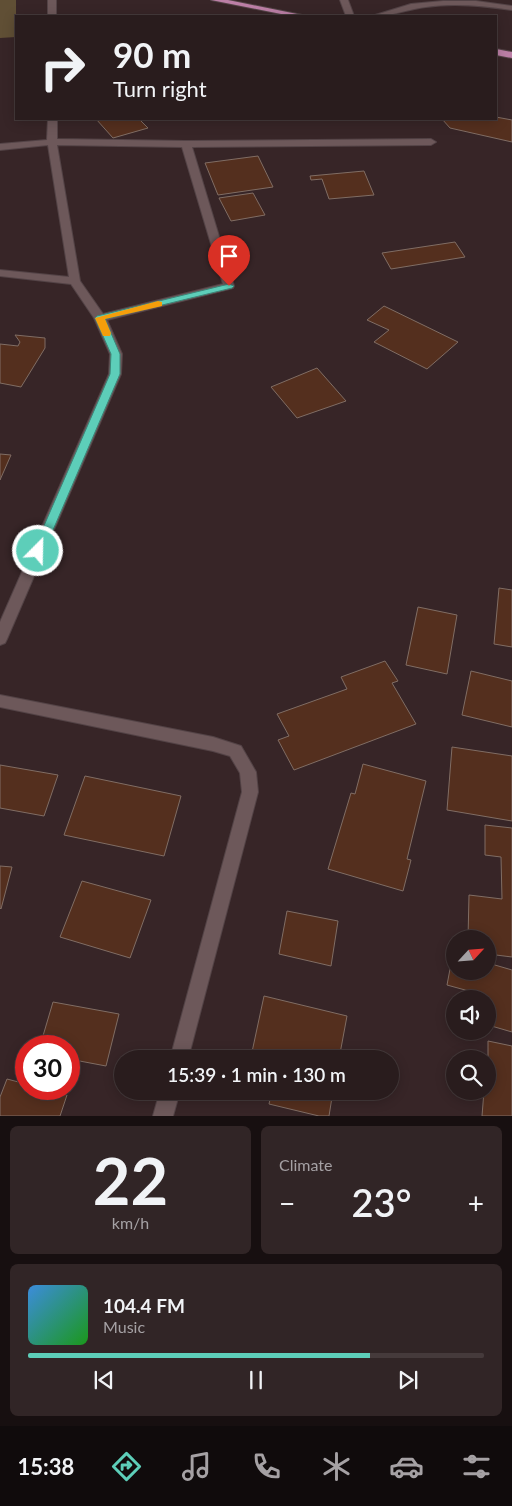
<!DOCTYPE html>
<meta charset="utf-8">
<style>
:root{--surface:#291c1d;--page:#312526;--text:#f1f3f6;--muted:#a5a1a4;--line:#453a3b;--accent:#5dceb9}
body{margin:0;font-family:Lato,sans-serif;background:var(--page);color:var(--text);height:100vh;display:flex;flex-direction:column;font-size:19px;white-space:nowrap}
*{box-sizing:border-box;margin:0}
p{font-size:16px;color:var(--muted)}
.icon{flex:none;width:28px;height:28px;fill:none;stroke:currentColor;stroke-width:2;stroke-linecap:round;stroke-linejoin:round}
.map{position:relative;height:1116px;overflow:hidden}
.sheet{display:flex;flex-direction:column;gap:10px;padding:10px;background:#170f10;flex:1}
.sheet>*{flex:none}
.guide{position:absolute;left:15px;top:15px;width:482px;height:105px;border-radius:0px;box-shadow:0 2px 12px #0003,0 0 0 1px var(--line);background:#291c1d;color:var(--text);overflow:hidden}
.needle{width:32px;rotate:64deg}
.fabs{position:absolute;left:446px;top:930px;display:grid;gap:10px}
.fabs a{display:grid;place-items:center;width:50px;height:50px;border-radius:50%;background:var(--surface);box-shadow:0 2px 12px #0003,0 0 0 1px var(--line);font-size:25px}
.speed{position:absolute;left:15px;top:1035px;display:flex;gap:10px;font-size:25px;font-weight:700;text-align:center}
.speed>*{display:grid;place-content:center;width:65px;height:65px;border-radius:50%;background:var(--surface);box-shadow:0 2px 12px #0003,0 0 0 1px var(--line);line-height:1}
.speed .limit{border:8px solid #d22;background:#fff;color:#111}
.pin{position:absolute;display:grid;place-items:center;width:42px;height:42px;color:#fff;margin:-51px -21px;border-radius:50% 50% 50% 0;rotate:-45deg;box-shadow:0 0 5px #0007}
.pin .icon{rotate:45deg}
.me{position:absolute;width:55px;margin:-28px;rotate:23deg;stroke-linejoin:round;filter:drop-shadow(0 0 4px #0008)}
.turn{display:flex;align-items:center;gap:18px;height:105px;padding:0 15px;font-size:22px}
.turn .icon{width:65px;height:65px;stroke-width:2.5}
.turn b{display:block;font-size:35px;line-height:42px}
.big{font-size:38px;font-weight:600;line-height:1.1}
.sheet .card{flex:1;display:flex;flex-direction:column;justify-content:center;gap:8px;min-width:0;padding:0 18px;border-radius:8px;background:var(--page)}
.sheet .dial{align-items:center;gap:0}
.dial b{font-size:65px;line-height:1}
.song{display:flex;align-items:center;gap:15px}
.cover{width:60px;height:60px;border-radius:8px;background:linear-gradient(135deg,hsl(210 70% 55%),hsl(120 70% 35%))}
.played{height:5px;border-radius:2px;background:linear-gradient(90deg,var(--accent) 75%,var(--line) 75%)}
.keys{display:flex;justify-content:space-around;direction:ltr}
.heat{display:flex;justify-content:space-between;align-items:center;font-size:28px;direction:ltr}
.sheet .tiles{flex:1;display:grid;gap:10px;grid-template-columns:1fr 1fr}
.card:last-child{grid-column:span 2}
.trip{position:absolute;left:114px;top:1050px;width:285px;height:50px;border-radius:25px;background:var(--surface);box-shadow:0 2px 12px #0003,0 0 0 1px var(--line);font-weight:600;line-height:50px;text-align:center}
.tabs{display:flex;height:80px;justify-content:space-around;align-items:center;background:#100b0c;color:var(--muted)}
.tabs .icon{width:35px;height:35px}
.tabs .active{color:var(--accent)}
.tabs b{font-size:22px;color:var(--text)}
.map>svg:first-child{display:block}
.green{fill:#604f35}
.building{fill:#542f1e;stroke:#806d64}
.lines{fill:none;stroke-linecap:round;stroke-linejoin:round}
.service-casing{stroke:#534346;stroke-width:2}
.minor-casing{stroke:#534346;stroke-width:2}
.primary-casing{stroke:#534346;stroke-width:2}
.service{fill:#6d585a;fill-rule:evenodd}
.minor{fill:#6d585a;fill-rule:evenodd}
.primary{fill:#bc7fa6;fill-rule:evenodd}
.route{fill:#5dceb9;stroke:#3c8678}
.slow{fill:#f59e0b}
</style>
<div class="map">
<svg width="512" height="1116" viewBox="0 0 512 1116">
<rect width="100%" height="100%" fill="#372527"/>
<polygon class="green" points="0,0 16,0 16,37 0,38"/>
<g class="building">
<polygon points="496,117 512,120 512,142 450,128 442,119 496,119"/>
<polygon points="96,119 139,119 148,128 113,138"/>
<polygon points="258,156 273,187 218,195 205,163"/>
<polygon points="364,171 374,195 329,199 322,179 311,180 310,176"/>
<polygon points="253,193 265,215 231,221 219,198"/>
<polygon points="455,242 465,257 391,269 382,253"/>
<polygon points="384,306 458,342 427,369 374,342 389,330 367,320"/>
<polygon points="15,335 45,338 45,348 21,387 0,383 0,344 18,346 20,342"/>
<polygon points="317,368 346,401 297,418 271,387"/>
<polygon points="0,454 11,455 0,480"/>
<polygon points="499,588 512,590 512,647 494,644"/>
<polygon points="418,607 457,615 447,674 406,665"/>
<polygon points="385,661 398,681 392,683 416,724 294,770 278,740 289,736 277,714 347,689 341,677"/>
<polygon points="471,671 512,681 512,727 462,715"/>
<polygon points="452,747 512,756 512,821 447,810"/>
<polygon points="363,764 426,781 407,859 411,860 403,891 328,869 351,793 355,794"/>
<polygon points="0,765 58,775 44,816 0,808"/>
<polygon points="85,776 181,796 164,856 64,835"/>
<polygon points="485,825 512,828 512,957 488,954 488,939 468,939 469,895 502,899 501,857 485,855"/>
<polygon points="0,866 12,867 1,909 0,908"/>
<polygon points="82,881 151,900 130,958 60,937"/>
<polygon points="287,911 338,921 331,966 279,954"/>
<polygon points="453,953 455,954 455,971 488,971 488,963 512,970 512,1032 488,1025 488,999 475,999 476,993 447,985"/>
<polygon points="264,996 347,1016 339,1059 278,1059 252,1052"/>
<polygon points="53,1002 119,1014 106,1066 69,1059 69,1046 40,1046"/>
<polygon points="488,1041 512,1046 512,1116 482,1116 484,1091 488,1091"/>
<polygon points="7,1079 26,1084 26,1089 45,1089 67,1095 60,1116 0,1116 0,1097"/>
<polygon points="272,1091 333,1091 329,1116 319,1116 269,1104"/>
</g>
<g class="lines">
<defs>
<g id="service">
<polygon points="340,0 348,0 354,16 346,16"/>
<path d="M 443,1 L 476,1 L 512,6 L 512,10 C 483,6 455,3 426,7 C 408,9 390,17 372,16 L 411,4 Z"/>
</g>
<g id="minor">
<rect x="48" y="0" width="8" height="16"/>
<path d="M 48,119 L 57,119 L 57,139 L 186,141 L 431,139 L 436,142 L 431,145 L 192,147 L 234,286 L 233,288 L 107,320 L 122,354 L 121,374 L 7,639 L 5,643 L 0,645 L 0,622 L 109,374 L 110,354 L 94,318 L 71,284 L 0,276 L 0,270 L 69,277 L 48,145 L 0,150 L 0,144 L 47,140 ZM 57,145 L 182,147 L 223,284 L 103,314 L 80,281 Z"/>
<polygon points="0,695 213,737 241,746 256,772 258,792 188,1059 170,1059 242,792 240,773 230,756 213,751 0,707"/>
<polygon points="160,1091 180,1091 173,1116 153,1116"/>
</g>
<g id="primary">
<polygon points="211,0 228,0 307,16 291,16"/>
<polygon points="496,49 512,52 512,58 496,55"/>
</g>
</defs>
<use href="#service" class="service-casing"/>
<use href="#minor" class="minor-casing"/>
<use href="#primary" class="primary-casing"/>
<use href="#service" class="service"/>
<use href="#minor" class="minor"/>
<use href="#primary" class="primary"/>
</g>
<polygon class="route" points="229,284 234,286 232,288 105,319 120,354 120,374 44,551 42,554 34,554 33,551 110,374 111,354 95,318 97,316"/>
<polygon class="slow" points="158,301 162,302 162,306 105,319 111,333 110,336 103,336 95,318"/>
</svg>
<div class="fabs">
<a><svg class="needle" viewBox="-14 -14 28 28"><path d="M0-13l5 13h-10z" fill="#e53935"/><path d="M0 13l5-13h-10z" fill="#a5a1a4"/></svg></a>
<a><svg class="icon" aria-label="sound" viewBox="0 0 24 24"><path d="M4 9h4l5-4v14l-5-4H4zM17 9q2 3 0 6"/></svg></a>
<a><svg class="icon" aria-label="search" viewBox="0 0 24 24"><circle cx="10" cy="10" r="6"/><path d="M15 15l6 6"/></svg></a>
</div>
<div class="speed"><div class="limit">30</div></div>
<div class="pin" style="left:229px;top:286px;background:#d93025"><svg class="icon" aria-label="arrive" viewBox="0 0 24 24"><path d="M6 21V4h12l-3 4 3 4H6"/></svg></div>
<svg class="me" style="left:38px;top:551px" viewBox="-20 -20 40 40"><circle r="17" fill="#5dceb9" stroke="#fff" stroke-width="3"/><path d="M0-11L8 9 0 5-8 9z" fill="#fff"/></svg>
<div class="trip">15:39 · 1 min · 130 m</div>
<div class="guide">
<div class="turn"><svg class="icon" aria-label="right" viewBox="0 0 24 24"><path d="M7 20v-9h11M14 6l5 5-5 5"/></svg><div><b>90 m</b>Turn right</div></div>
</div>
</div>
<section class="sheet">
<div class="tiles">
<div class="card dial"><b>22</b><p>km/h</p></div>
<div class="card"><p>Climate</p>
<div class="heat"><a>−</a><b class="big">23°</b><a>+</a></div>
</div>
<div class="card">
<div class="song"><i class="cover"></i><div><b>104.4 FM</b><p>Music</p></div></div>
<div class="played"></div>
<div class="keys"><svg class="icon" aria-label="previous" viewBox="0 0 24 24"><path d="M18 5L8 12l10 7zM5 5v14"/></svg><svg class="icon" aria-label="pause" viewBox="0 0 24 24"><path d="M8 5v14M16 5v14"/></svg><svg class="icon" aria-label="next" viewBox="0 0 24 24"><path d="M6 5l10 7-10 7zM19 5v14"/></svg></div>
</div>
</div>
</section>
<nav class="tabs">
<b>15:38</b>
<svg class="icon active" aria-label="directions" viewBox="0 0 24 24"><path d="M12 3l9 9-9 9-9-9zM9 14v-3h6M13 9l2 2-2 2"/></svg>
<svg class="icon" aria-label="music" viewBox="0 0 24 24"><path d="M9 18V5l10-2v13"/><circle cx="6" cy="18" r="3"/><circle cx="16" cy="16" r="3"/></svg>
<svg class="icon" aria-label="phone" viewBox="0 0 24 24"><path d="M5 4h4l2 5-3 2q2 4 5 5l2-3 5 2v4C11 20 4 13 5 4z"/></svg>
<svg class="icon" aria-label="climate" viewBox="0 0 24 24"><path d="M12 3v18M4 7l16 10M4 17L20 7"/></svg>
<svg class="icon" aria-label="car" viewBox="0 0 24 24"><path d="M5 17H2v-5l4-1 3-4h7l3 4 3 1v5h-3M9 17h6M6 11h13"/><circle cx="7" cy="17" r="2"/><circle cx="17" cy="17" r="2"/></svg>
<svg class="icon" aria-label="filters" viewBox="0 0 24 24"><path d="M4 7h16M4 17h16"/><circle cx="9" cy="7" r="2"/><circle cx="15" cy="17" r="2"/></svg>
</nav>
